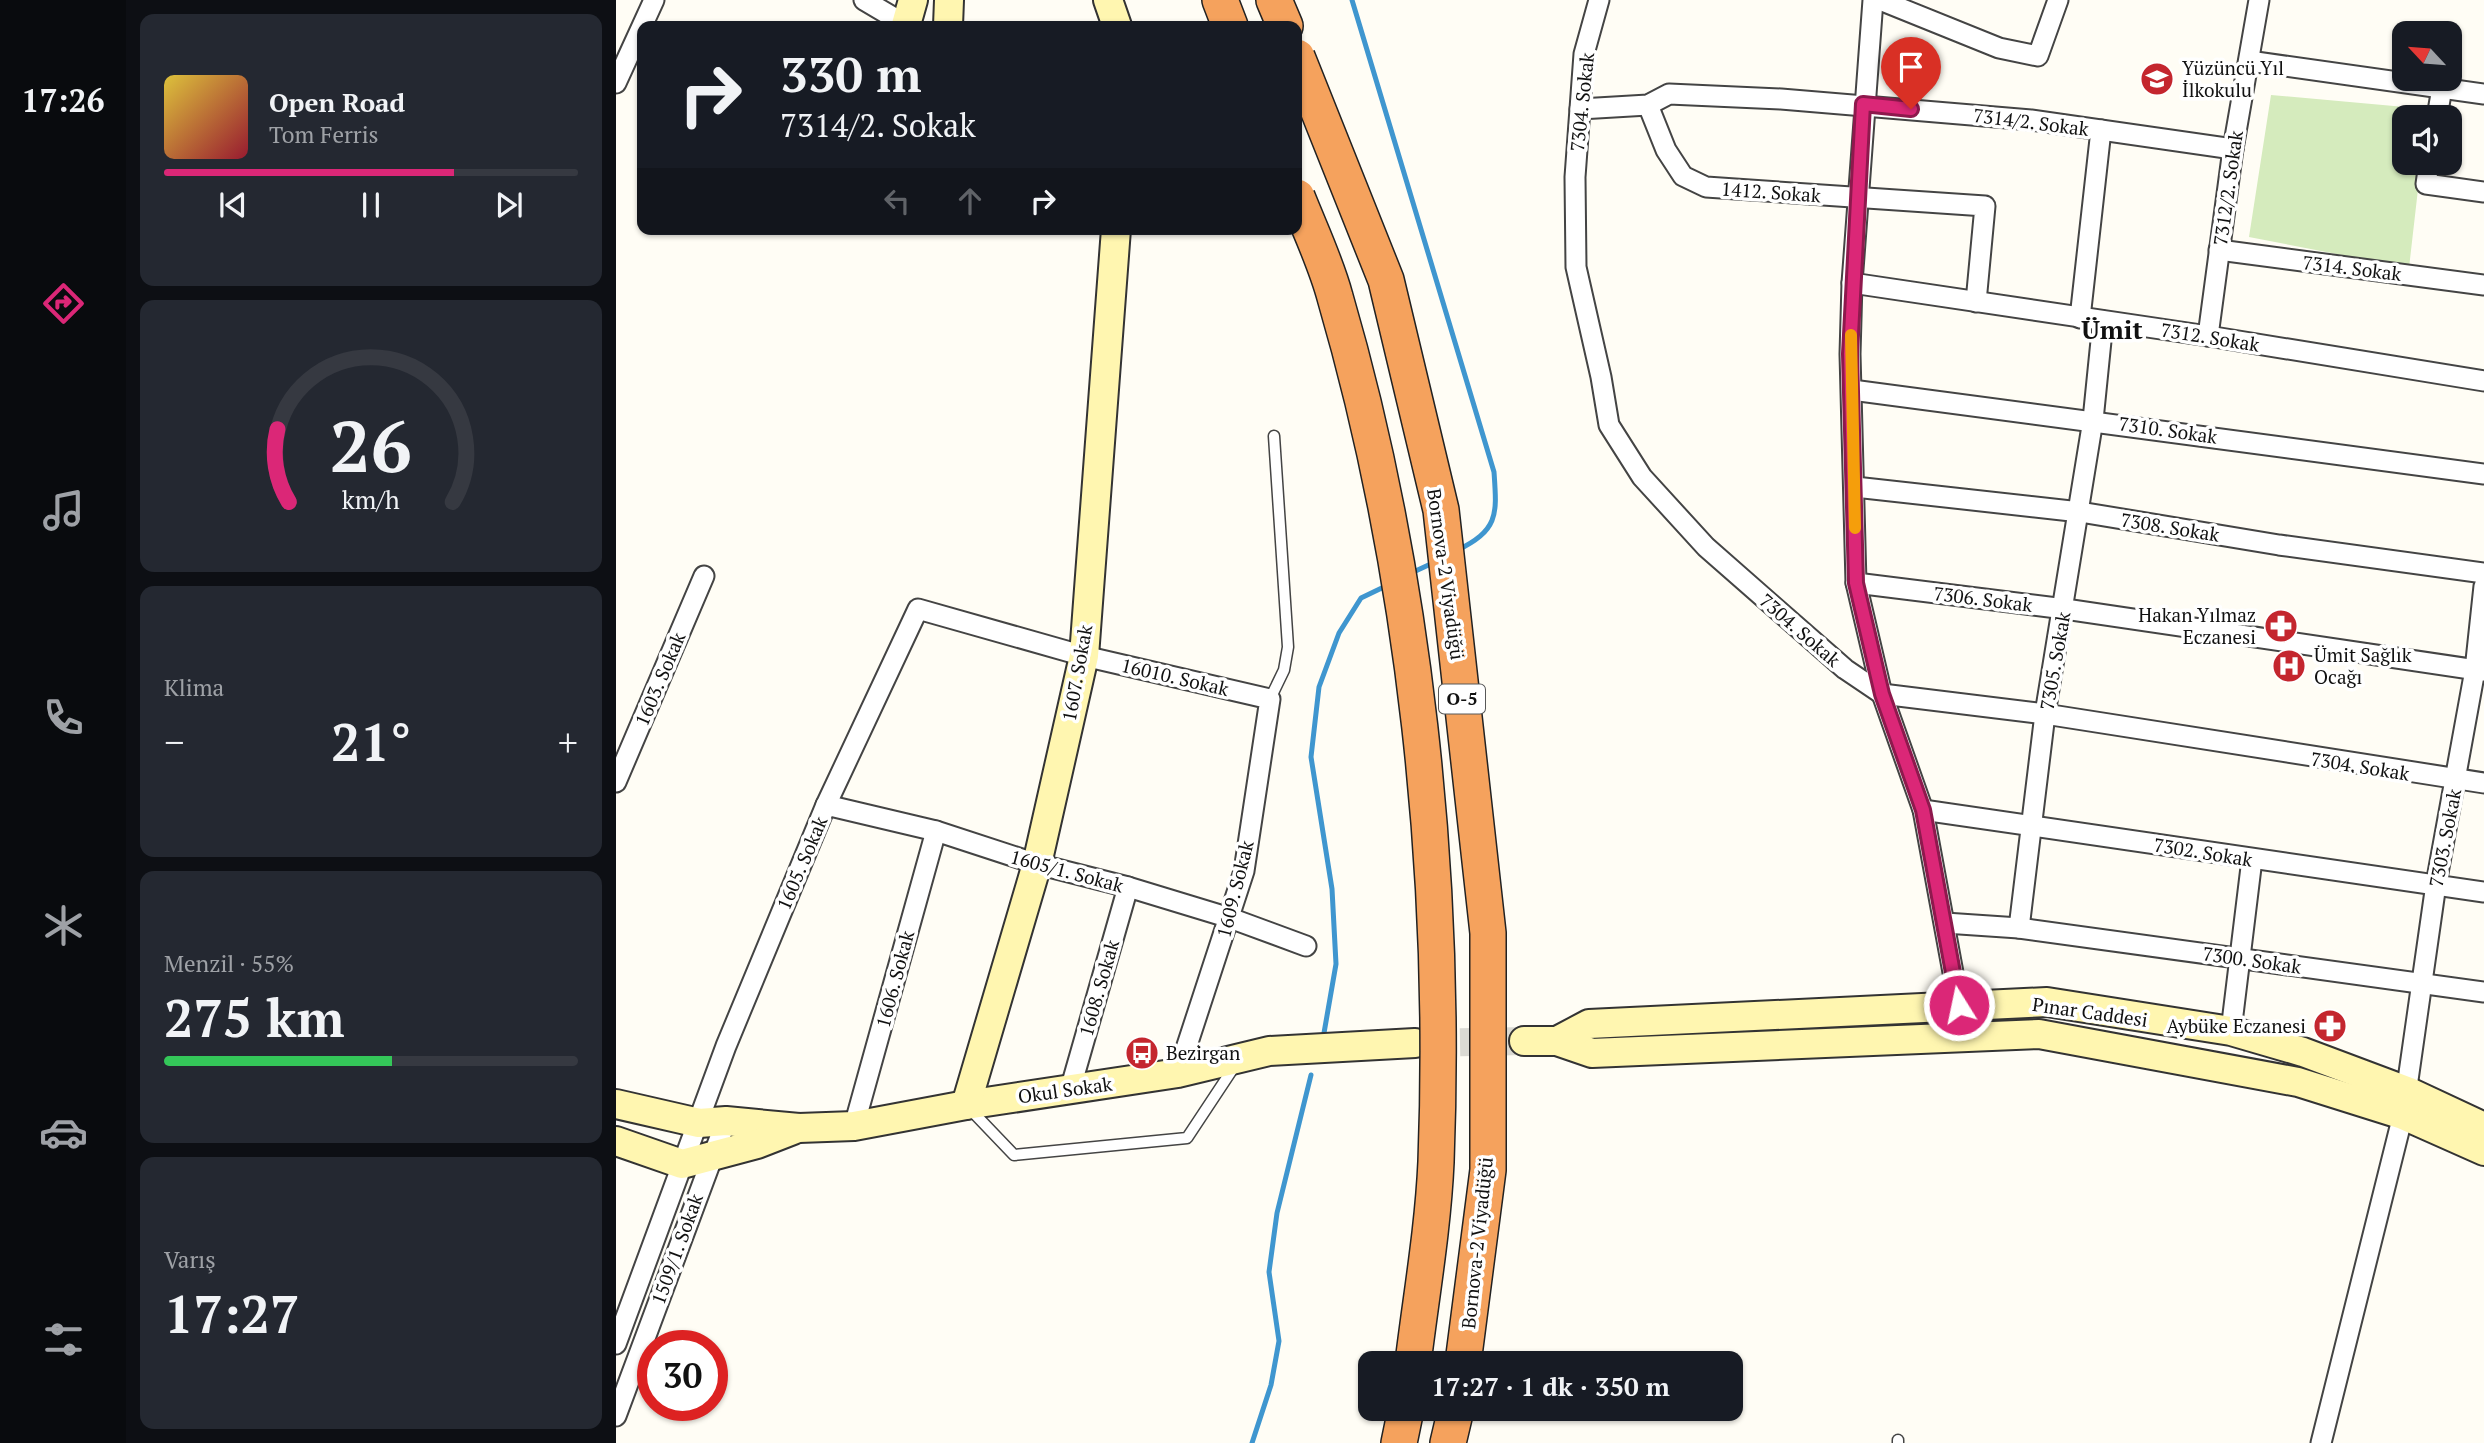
<!DOCTYPE html>
<html lang="tr">
<meta charset="utf-8">
<style>
:root{--surface:#171b24;--page:#242831;--text:#f1f3f6;--muted:#9ea1a6;--line:#363941;--accent:#db2777}
body{margin:0;font-family:"PT Serif",serif;background:var(--page);color:var(--text);height:100vh;display:flex;flex-direction:column;font-size:26px;white-space:nowrap}
*{box-sizing:border-box;margin:0}
p{font-size:23px;color:var(--muted)}
.icon{flex:none;width:38px;height:38px;fill:none;stroke:currentColor;stroke-width:2;stroke-linecap:round;stroke-linejoin:round}
.map{position:relative;flex:1;overflow:hidden}
.side{display:flex;flex-direction:column;gap:14px;padding:14px;background:#0d0f14;width:490px}
.side>*{flex:none}
.top-card{position:absolute;left:21px;top:21px;width:665px;height:214px;border-radius:14px;box-shadow:0 2px 5px #0004;background:#171b24;color:var(--text);overflow:hidden}
.needle{width:46px;rotate:296deg}
.tools{position:absolute;left:1776px;top:21px;display:grid;gap:14px}
.tools a{display:grid;place-items:center;width:70px;height:70px;border-radius:14px;background:var(--surface);box-shadow:0 2px 5px #0004;font-size:35px}
.speed{position:absolute;left:21px;top:1330px;display:flex;gap:14px;font-size:35px;font-weight:700;text-align:center}
.speed>*{display:grid;place-content:center;width:91px;height:91px;border-radius:50%;background:var(--surface);box-shadow:0 2px 5px #0004;line-height:1}
.speed .limit{border:10px solid #d22;background:#fff;color:#111}
.pin{position:absolute;display:grid;place-items:center;width:60px;height:60px;color:#fff;margin:-72px -30px;border-radius:50% 50% 50% 0;rotate:-45deg;box-shadow:0 0 7px #0007}
.pin .icon{rotate:45deg}
.me{position:absolute;width:77px;margin:-38px;rotate:350deg;stroke-linejoin:round;filter:drop-shadow(0 0 5px #0008)}
.turn{display:flex;align-items:center;gap:24px;height:147px;padding:0 28px;font-size:32px}
.turn .icon{width:91px;height:91px;stroke-width:2.5}
.turn b{display:block;font-size:49px;line-height:60px}
.lanes{display:flex;align-items:center;height:66px;padding:0 28px;background:#0003;justify-content:center;gap:35px;direction:ltr}
.lanes .off{opacity:.35}
.big{font-size:52px;font-weight:700;line-height:1.1}
.side .widget{flex:1;display:flex;flex-direction:column;justify-content:center;gap:10px;min-width:0;padding:0 24px;border-radius:14px;background:var(--page)}
.side .dial{align-items:center;gap:0}
.dial svg{height:182px;overflow:visible;fill:none;stroke:var(--line);stroke-width:7;stroke-linecap:round;text-anchor:middle}
.dial text{fill:var(--text);stroke:none}
.song{display:flex;align-items:center;gap:21px}
.cover{width:84px;height:84px;border-radius:10px;background:linear-gradient(135deg,hsl(50 70% 55%),hsl(350 70% 35%))}
.played{height:7px;border-radius:4px;background:linear-gradient(90deg,var(--accent) 70%,var(--line) 70%)}
.keys{display:flex;justify-content:space-around;direction:ltr}
.heat{display:flex;justify-content:space-between;align-items:center;font-size:38px;direction:ltr}
.charge{height:10px;border-radius:5px;background:linear-gradient(90deg,#34c759 55%,var(--line) 0)}
.trip{position:absolute;left:742px;top:1351px;width:385px;height:70px;border-radius:14px;background:var(--surface);box-shadow:0 2px 5px #0004;font-weight:700;line-height:70px;text-align:center}
main{display:flex;flex:1;min-height:0}
.tabs{display:flex;flex-direction:column;width:126px;justify-content:space-around;align-items:center;background:#090b0e;color:var(--muted)}
.tabs .icon{width:49px;height:49px}
.tabs .active{color:var(--accent)}
.tabs b{font-size:32px;color:var(--text)}
.map>svg:first-child{display:block}
.green{fill:#d5ebbd}
.lines{fill:none;stroke-linecap:round;stroke-linejoin:round}
.stream{stroke:#3f96cf;stroke-width:5}
.secondary-tunnel{stroke:#dbdad3;stroke-width:28;stroke-dasharray:28 14;stroke-linecap:butt}
.lane-casing{stroke:#444;stroke-width:13}
.street-casing{stroke:#444;stroke-width:23}
.secondary-casing{stroke:#333;stroke-width:32}
.highway-casing{stroke:#222;stroke-width:38}
.lane{stroke:#fff;stroke-width:10}
.street{stroke:#fff;stroke-width:19}
.secondary{stroke:#fff6b0;stroke-width:28}
.highway{stroke:#f5a25d;stroke-width:35}
.highway-bridge-casing{stroke:#222;stroke-width:38;stroke-linecap:butt}
.highway-bridge{stroke:#f5a25d;stroke-width:35}
.route-casing{stroke:#8e194d;stroke-width:18}
.route{stroke:#db2777;stroke-width:12}
.slow{stroke:#f59e0b;stroke-width:12}
.labels{text-anchor:middle;stroke-width:7;stroke-linejoin:round;paint-order:stroke}
.shield{fill:#fff;stroke:#585858;stroke-width:2}
.shield-label{font-size:18px;font-weight:bold;fill:#111}
.poi-label{font-size:19px;fill:#111;stroke:#fff;text-anchor:start}
.street-label{font-size:19px;fill:#111;stroke:#fff}
.district-label{font-size:26px;font-weight:bold;fill:#111;stroke:#fff}
</style>
<main>
<nav class="tabs">
<b>17:26</b>
<svg class="icon active" aria-label="directions" viewBox="0 0 24 24"><path d="M12 3l9 9-9 9-9-9zM9 14v-3h6M13 9l2 2-2 2"/></svg>
<svg class="icon" aria-label="music" viewBox="0 0 24 24"><path d="M9 18V5l10-2v13"/><circle cx="6" cy="18" r="3"/><circle cx="16" cy="16" r="3"/></svg>
<svg class="icon" aria-label="phone" viewBox="0 0 24 24"><path d="M5 4h4l2 5-3 2q2 4 5 5l2-3 5 2v4C11 20 4 13 5 4z"/></svg>
<svg class="icon" aria-label="climate" viewBox="0 0 24 24"><path d="M12 3v18M4 7l16 10M4 17L20 7"/></svg>
<svg class="icon" aria-label="car" viewBox="0 0 24 24"><path d="M5 17H2v-5l4-1 3-4h7l3 4 3 1v5h-3M9 17h6M6 11h13"/><circle cx="7" cy="17" r="2"/><circle cx="17" cy="17" r="2"/></svg>
<svg class="icon" aria-label="filters" viewBox="0 0 24 24"><path d="M4 7h16M4 17h16"/><circle cx="9" cy="7" r="2"/><circle cx="15" cy="17" r="2"/></svg>
</nav>
<section class="side">
<div class="widget">
<div class="song"><i class="cover"></i><div><b>Open Road</b><p>Tom Ferris</p></div></div>
<div class="played"></div>
<div class="keys"><svg class="icon" aria-label="previous" viewBox="0 0 24 24"><path d="M18 5L8 12l10 7zM5 5v14"/></svg><svg class="icon" aria-label="pause" viewBox="0 0 24 24"><path d="M8 5v14M16 5v14"/></svg><svg class="icon" aria-label="next" viewBox="0 0 24 24"><path d="M6 5l10 7-10 7zM19 5v14"/></svg></div>
</div>
<div class="widget dial"><svg viewBox="0 0 100 80">
<path d="M14 69A42 42 0 1 1 86 69"/>
<path d="M14 69A42 42 0 0 1 9 37" stroke="#db2777"/>
<text x="50" y="56" font-size="32" font-weight="700">26</text>
<text x="50" y="72" font-size="11">km/h</text>
</svg></div>
<div class="widget"><p>Klima</p>
<div class="heat"><a>−</a><b class="big">21°</b><a>+</a></div>
</div>
<div class="widget"><p>Menzil · 55%</p><b class="big">275 km</b><div class="charge"></div></div>
<div class="widget"><p>Varış</p><b class="big">17:27</b></div>
</section>
<div class="map">
<svg width="1868" height="1443" viewBox="0 0 1868 1443">
<rect width="100%" height="100%" fill="#fffdf5"/>
<polygon class="green" points="1655,95 1811,109 1810,117 1788,117 1788,163 1805,163 1793,268 1633,237"/>
<g class="lines">
<g class="stream">
<path d="M 736,0 L 878,472 C 881,515 883,530 840,551"/>
<polyline points="793,574 819,562"/>
<polyline points="708,1033 720,964 716,889 695,757 703,687 723,633 745,598 772,585"/>
<polyline points="636,1443 655,1385 663,1341 653,1272 661,1213 695,1075"/>
</g>
<polyline class="secondary-tunnel" points="802,1043 908,1041"/>
<defs>
<g id="lane">
<polyline points="654,699 668,670 672,647 658,436"/>
<polyline points="353,1108 398,1155 571,1138 618,1067"/>
<polyline points="1282,1443 1282,1440"/>
</g>
<g id="street">
<polyline points="248,0 292,26"/>
<polyline points="983,0 968,54 959,177 960,267 985,377 993,425 1026,477 1090,547 1229,669 1266,694 1429,714 1868,783"/>
<polyline points="1257,0 1236,283 1234,354 1240,583 1266,694 1307,810 1343,1005"/>
<polyline points="1264,0 1383,48 1422,56 1442,0"/>
<polyline points="1633,61 1868,94"/>
<polyline points="0,83 38,0"/>
<polyline points="1032,105 1050,150 1067,176 1090,187 1369,206 1360,302"/>
<polyline points="964,109 1032,105 1053,94 1165,99 1415,120 1617,149"/>
<polyline points="1821,117 1826,88"/>
<polyline points="1813,163 1810,184 1868,192"/>
<polyline points="1603,250 1868,285"/>
<polyline points="1236,283 1592,336 1868,381"/>
<polyline points="1464,318 1485,130"/>
<polyline points="1592,336 1617,149 1643,0"/>
<polyline points="1236,390 1868,474"/>
<polyline points="1239,487 1464,512 1663,545 1868,573"/>
<polyline points="1240,583 1449,609 1868,671"/>
<polyline points="0,782 88,576"/>
<polyline points="210,805 320,831 421,864 512,887 614,918 690,946"/>
<polyline points="1307,810 1868,892"/>
<polyline points="1329,923 1403,928 1429,714 1477,420 1487,321"/>
<polyline points="1403,928 1868,992"/>
<polyline points="1615,1031 1636,859"/>
<polyline points="454,1090 512,887"/>
<polyline points="238,1126 320,831"/>
<polyline points="0,1344 110,1046 210,805 302,609 468,656 654,699 628,871 562,1073"/>
<polyline points="0,1416 110,1121"/>
<polyline points="1705,1443 1787,1115 1820,884 1859,670 1868,586"/>
</g>
<g id="secondary">
<polyline points="492,0 501,26"/>
<polyline points="290,25 297,0"/>
<polyline points="332,26 333,0"/>
<polyline points="908,1041 941,1041 976,1053 1423,1034 1682,1082 1787,1115 1868,1151"/>
<polyline points="941,1041 973,1024 1431,1002 1615,1031 1687,1052 1791,1091 1868,1127"/>
<polyline points="0,1104 83,1123 110,1121 183,1128 238,1126 350,1105 562,1073 653,1051 799,1043"/>
<polyline points="350,1105 421,864 468,656 500,229"/>
<polyline points="0,1141 66,1164 141,1144 177,1130"/>
</g>
<g id="highway">
<polyline points="604,0 614,26"/>
<polyline points="658,0 669,26"/>
<polyline points="783,1443 790,1409"/>
<polyline points="832,1443 840,1409"/>
</g>
</defs>
<use href="#lane" class="lane-casing"/>
<use href="#street" class="street-casing"/>
<use href="#secondary" class="secondary-casing"/>
<use href="#highway" class="highway-casing"/>
<use href="#lane" class="lane"/>
<use href="#street" class="street"/>
<use href="#secondary" class="secondary"/>
<use href="#highway" class="highway"/>
<defs>
<g id="highway-bridge">
<polyline points="681,57 770,280 825,510 872,933 872,1170 847,1363"/>
<path d="M 681,197 C 694,230 710,263 719,297 C 799,571 831,877 820,1162 C 817,1229 805,1297 797,1363"/>
</g>
</defs>
<use href="#highway-bridge" class="highway-bridge-casing"/>
<use href="#highway-bridge" class="highway-bridge"/>
</g>
<g class="lines">
<defs>
<polyline id="route" points="1295,109 1247,104 1234,354 1240,583 1266,694 1307,810 1343,1005"/>
</defs>
<use href="#route" class="route-casing"/>
<use href="#route" class="route"/>
<polyline class="slow" points="1235,335 1239,528"/>
</g>
<defs>
<symbol id="school-disc" viewBox="-11 -11 22 22"><circle r="9.5" fill="#c4262e" stroke="#fff"/><path d="M0-5L7-2L0 1L-7-2ZM-4 1L0 2.5L4 1V4Q0 6-4 4Z" fill="#fff"/></symbol>
<symbol id="pharmacy-disc" viewBox="-11 -11 22 22"><circle r="9.5" fill="#c4262e" stroke="#fff"/><path d="M-2-6h4v4h4v4h-4v4h-4v-4h-4v-4h4Z" fill="#fff"/></symbol>
<symbol id="hospital-disc" viewBox="-11 -11 22 22"><circle r="9.5" fill="#c4262e" stroke="#fff"/><path d="M-5-5h3v3.5h4V-5h3V5h-3V1.5h-4V5h-3Z" fill="#fff"/></symbol>
<symbol id="bus-disc" viewBox="-11 -11 22 22"><circle r="9.5" fill="#c4262e" stroke="#fff"/><path d="M-5-6H5V4H4V6H2V4H-2V6H-4V4H-5ZM-3.5-4V0h7V-4ZM-3.5 1.2v1.5H-2V1.2ZM2 1.2v1.5H3.5V1.2Z" fill="#fff"/></symbol>
</defs>
<g fill-rule="evenodd">
<use href="#school-disc" x="1522" y="60" width="38" height="38"/>
<use href="#pharmacy-disc" x="1646" y="607" width="38" height="38"/>
<use href="#hospital-disc" x="1654" y="647" width="38" height="38"/>
<use href="#pharmacy-disc" x="1695" y="1007" width="38" height="38"/>
<use href="#bus-disc" x="507" y="1034" width="38" height="38"/>
</g>
<g class="labels">
<rect class="shield" x="823" y="684.5" width="46" height="29" rx="5"/>
<g class="shield-label">
<text x="846" y="705">O-5</text>
</g>
<g class="poi-label">
<text x="1566" y="75">Yüzüncü Yıl<tspan x="1566" dy="22">İlkokulu</tspan></text>
<text x="1640" y="622" text-anchor="end">Hakan Yılmaz<tspan x="1640" dy="22">Eczanesi</tspan></text>
<text x="1698" y="662">Ümit Sağlık<tspan x="1698" dy="22">Ocağı</tspan></text>
<text x="1690" y="1033" text-anchor="end">Aybüke Eczanesi</text>
<text x="550" y="1060">Bezirgan</text>
</g>
<g class="street-label">
<text transform="translate(966 102) rotate(-84)" y="7">7304. Sokak</text>
<text transform="translate(1415 122) rotate(7)" y="7">7314/2. Sokak</text>
<text transform="translate(1612 188) rotate(-82)" y="7">7312/2. Sokak</text>
<text transform="translate(1155 192) rotate(4)" y="7">1412. Sokak</text>
<text transform="translate(1736 268) rotate(7)" y="7">7314. Sokak</text>
<text transform="translate(1594 337) rotate(9)" y="7">7312. Sokak</text>
<text transform="translate(1552 430) rotate(8)" y="7">7310. Sokak</text>
<text transform="translate(1554 527) rotate(9)" y="7">7308. Sokak</text>
<text transform="translate(830 574) rotate(82)" y="7">Bornova-2 Viyadüğü</text>
<text transform="translate(1367 599) rotate(7)" y="7">7306. Sokak</text>
<text transform="translate(1184 630) rotate(41)" y="7">7304. Sokak</text>
<text transform="translate(1439 661) rotate(-80)" y="7">7305. Sokak</text>
<text transform="translate(461 673) rotate(-80)" y="7">1607. Sokak</text>
<text transform="translate(559 677) rotate(13)" y="7">16010. Sokak</text>
<text transform="translate(44 679) rotate(-67)" y="7">1603. Sokak</text>
<text transform="translate(1744 766) rotate(9)" y="7">7304. Sokak</text>
<text transform="translate(1829 838) rotate(-79)" y="7">7303. Sokak</text>
<text transform="translate(1587 852) rotate(9)" y="7">7302. Sokak</text>
<text transform="translate(186 863) rotate(-67)" y="7">1605. Sokak</text>
<text transform="translate(451 871) rotate(15)" y="7">1605/1. Sokak</text>
<text transform="translate(619 889) rotate(-76)" y="7">1609. Sokak</text>
<text transform="translate(1636 960) rotate(8)" y="7">7300. Sokak</text>
<text transform="translate(279 979) rotate(-75)" y="7">1606. Sokak</text>
<text transform="translate(483 988) rotate(-74)" y="7">1608. Sokak</text>
<text transform="translate(1474 1012) rotate(8)" y="7">Pınar Caddesi</text>
<text transform="translate(449 1090) rotate(-8)" y="7">Okul Sokak</text>
<text transform="translate(861 1243) rotate(-84)" y="7">Bornova-2 Viyadüğü</text>
<text transform="translate(61 1249) rotate(-70)" y="7">1509/1. Sokak</text>
</g>
<g class="district-label">
<text x="1496" y="339">Ümit</text>
</g>
</g>
</svg>
<div class="tools">
<a><svg class="needle" viewBox="-14 -14 28 28"><path d="M0-13l5 13h-10z" fill="#e53935"/><path d="M0 13l5-13h-10z" fill="#9ea1a6"/></svg></a>
<a><svg class="icon" aria-label="sound" viewBox="0 0 24 24"><path d="M4 9h4l5-4v14l-5-4H4zM17 9q2 3 0 6"/></svg></a>
</div>
<div class="speed"><div class="limit">30</div></div>
<div class="pin" style="left:1295px;top:109px;background:#d93025"><svg class="icon" aria-label="arrive" viewBox="0 0 24 24"><path d="M6 21V4h12l-3 4 3 4H6"/></svg></div>
<svg class="me" style="left:1343px;top:1005px" viewBox="-20 -20 40 40"><circle r="17" fill="#db2777" stroke="#fff" stroke-width="3"/><path d="M0-11L8 9 0 5-8 9z" fill="#fff"/></svg>
<div class="trip">17:27 · 1 dk · 350 m</div>
<div class="top-card">
<div class="turn"><svg class="icon" aria-label="right" viewBox="0 0 24 24"><path d="M7 20v-9h11M14 6l5 5-5 5"/></svg><div><b>330 m</b>7314/2. Sokak</div></div>
<div class="lanes"><svg class="icon off" aria-label="left" viewBox="0 0 24 24"><path d="M17 20v-9H6M10 6l-5 5 5 5"/></svg><svg class="icon off" aria-label="ahead" viewBox="0 0 24 24"><path d="M12 20V5M6 11l6-6 6 6"/></svg><svg class="icon" aria-label="right" viewBox="0 0 24 24"><path d="M7 20v-9h11M14 6l5 5-5 5"/></svg></div>
</div>
</div>
</main>
